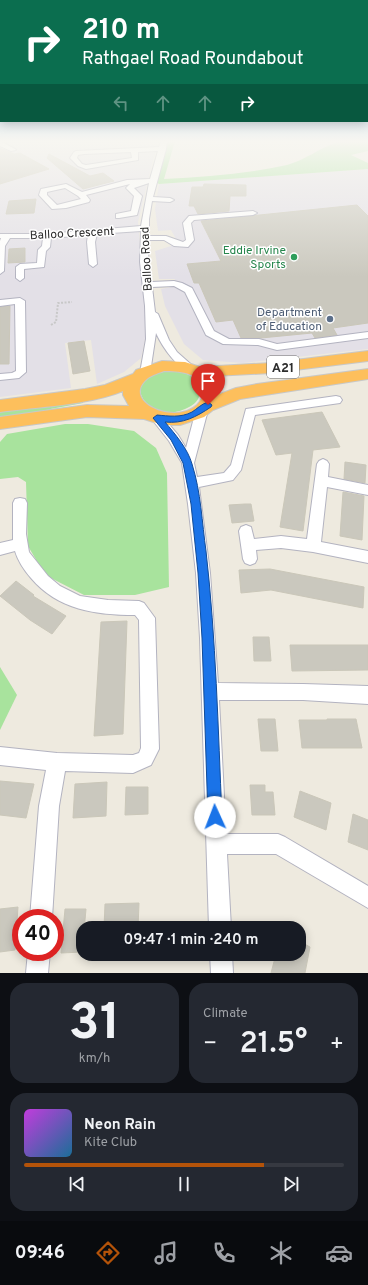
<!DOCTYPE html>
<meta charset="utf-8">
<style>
:root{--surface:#171b24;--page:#242831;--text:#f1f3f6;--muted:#9ea1a6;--line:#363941;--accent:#b45309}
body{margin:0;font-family:Overpass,sans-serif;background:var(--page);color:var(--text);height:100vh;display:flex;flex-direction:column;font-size:15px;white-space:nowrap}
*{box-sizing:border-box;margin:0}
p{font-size:13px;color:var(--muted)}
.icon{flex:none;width:22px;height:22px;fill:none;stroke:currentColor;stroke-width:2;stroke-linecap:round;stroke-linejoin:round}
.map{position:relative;height:973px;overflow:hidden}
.sheet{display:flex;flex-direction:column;gap:10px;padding:10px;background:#0d0f14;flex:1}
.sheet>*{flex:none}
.top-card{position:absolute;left:0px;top:0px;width:368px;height:122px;box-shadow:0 2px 10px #0003;background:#0b6e4f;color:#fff;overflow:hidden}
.speed{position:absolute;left:12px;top:909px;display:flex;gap:8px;font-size:20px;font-weight:700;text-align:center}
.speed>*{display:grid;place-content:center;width:52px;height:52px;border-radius:50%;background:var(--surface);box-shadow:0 2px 10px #0003;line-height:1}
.speed .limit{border:6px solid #d22;background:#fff;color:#111}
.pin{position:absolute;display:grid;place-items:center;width:34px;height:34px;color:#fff;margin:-41px -17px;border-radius:50% 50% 50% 0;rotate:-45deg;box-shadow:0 0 4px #0007}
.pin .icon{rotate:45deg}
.me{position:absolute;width:44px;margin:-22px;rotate:358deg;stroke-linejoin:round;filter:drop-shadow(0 0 3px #0008)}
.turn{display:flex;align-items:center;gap:14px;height:84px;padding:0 16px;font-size:18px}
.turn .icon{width:52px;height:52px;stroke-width:2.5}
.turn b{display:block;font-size:28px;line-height:34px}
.lanes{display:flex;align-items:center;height:38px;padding:0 16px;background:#0003;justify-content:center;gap:20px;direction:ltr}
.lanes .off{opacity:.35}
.big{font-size:30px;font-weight:600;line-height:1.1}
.sheet .widget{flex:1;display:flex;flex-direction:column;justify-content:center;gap:6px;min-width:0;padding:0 14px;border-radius:16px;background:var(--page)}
.sheet .dial{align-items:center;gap:0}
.dial b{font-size:52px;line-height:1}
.song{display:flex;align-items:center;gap:12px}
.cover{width:48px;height:48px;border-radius:6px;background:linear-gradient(135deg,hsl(290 70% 55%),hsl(200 70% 35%))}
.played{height:4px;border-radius:2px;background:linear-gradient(90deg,var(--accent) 75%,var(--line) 75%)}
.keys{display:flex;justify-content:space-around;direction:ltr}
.heat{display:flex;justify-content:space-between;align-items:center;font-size:22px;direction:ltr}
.sheet .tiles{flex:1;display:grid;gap:10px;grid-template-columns:1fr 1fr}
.widget:last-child{grid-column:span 2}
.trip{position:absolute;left:76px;top:921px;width:230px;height:40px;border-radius:16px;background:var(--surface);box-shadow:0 2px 10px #0003;font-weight:600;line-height:40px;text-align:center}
.dock{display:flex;height:64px;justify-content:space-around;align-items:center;background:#090b0e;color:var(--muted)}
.dock .icon{width:28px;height:28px}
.dock .selected{color:var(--accent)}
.dock b{font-size:18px;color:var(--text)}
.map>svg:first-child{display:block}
.industrial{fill:#e3e0e7}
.green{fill:#a8e39d}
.building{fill:#cac8be;stroke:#cac7b9}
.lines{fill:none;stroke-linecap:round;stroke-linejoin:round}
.minor-casing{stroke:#b3b3c0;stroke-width:2}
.highway-casing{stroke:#c8c8c8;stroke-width:2}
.path{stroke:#c8c8c8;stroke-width:2;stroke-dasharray:2 1.5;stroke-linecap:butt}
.minor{fill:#fff;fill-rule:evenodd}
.highway{fill:#fdbf5c;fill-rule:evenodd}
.route{fill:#1a73e8;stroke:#114b97}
.leisure-dot{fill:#2e9e5b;stroke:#fff;stroke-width:1.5}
.service-dot{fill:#5c6f8a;stroke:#fff;stroke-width:1.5}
.labels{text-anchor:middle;stroke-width:3;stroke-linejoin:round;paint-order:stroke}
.far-street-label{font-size:12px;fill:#2d2d2d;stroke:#fff}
.far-leisure-label{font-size:12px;fill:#27864d;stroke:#fff;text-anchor:end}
.far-service-label{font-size:12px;fill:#4e5e75;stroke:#fff;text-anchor:end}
.shield{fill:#fff;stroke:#6c6c6c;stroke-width:1}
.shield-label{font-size:13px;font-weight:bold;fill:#2d2d2d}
</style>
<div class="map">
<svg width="368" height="973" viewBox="0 0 368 973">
<rect width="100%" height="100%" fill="#eeeadf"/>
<g class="industrial">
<polygon points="0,141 160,141 153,160 138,222 145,299 146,334 141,358 124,372 97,384 91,340 65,343 71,388 0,397"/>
<polygon points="368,169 368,349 243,363 203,360 184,344 165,306 161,289 172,287 175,279 159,279 155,251 171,246 176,239 171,230 158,231 155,209 159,184"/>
</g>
<g class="green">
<path d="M 168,141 L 175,141 L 164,179 C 205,177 247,174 287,165 C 305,160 320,148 337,142 C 347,139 358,141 368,141 L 368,151 L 351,155 L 368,163 L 368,169 L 159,184 L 156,182 Z"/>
<path d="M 173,371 C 179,372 186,373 191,376 C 203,384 203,399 191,406 C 151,431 110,374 173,371 Z"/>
<polygon points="83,400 83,403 45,410 84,405 85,407 0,418 0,411"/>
<polygon points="65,424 88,424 134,431 156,448 167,473 169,587 135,595 84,595 45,575 28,546 26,482 18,477 0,479 0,442 7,434"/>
<polygon points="0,667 17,695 0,730"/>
</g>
<g class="building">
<polygon points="0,148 14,154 20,153 49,169 0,184"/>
<polygon points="49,154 90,176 103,173 114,181 83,189 47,158"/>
<polygon points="204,184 246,185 246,196 230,196 229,211 198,214 194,206 189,206 192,187 203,187"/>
<polygon points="36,199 34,213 6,214 9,201"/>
<polygon points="357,205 368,216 368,323 333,328 337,335 315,338 312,333 261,338 241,338 233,320 216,322 199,283 194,283 187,264 221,261 201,221"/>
<polygon points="25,248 25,262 8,263 9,249"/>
<polygon points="10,306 9,364 0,364 0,307"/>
<polygon points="84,341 90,371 73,374 68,343"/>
<polygon points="322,412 340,447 313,450 303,531 280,527 292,453 276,455 262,420"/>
<polygon points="345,462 366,465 365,483 344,479"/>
<polygon points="343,492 364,496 362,540 340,536"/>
<polygon points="245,504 251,504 254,521 232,523 229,505"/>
<polygon points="270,569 364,587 363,608 271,590 241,593 239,570"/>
<polygon points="16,581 34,595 33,596 66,616 52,634 30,620 0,596"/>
<polygon points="127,621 123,734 94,736 101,622"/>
<polygon points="253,637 269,637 271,661 254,661"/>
<polygon points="290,645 368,645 368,670 292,671"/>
<polygon points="258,719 275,719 278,751 261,751"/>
<polygon points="327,719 356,719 362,748 302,748 299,720 327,720"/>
<polygon points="0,781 34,784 26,818 0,815"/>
<polygon points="107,782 106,816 73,818 75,784"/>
<polygon points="250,785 265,785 265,792 273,792 275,815 252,815"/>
<polygon points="126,787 148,787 148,814 125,815"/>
<polygon points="300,791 331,803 326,830 294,817"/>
<polygon points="353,814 368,820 368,850 348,842"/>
<polygon points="139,903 138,928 104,928 105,904"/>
<polygon points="18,907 15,950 0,952 0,909"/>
<polygon points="65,909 86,909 82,952 61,953"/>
<polygon points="299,941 310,947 305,973 271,973 276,954 299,954"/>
</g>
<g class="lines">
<defs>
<g id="minor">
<polygon points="0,141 15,149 16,150 11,151 0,146"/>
<path d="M 161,141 L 167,141 L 166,149 L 153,197 L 170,198 L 174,200 L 170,202 L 152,201 L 149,219 L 149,236 L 166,236 L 183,242 L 186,240 L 183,223 L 189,216 L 253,211 L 257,213 L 253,215 L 194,220 L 191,223 L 194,240 L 188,247 L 174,246 L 164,240 L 149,240 L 148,262 L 151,282 L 174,281 L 182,283 L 192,288 L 214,331 L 229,339 L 259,339 L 277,344 L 368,332 L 368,338 L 277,350 L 258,345 L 223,344 L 206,335 L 185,292 L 174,286 L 152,287 L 155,312 L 158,314 L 169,340 L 177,352 L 195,368 L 194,370 C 179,374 161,344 156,333 L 150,373 L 149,375 L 141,375 L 140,373 L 146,339 L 145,306 L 140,262 L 141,231 L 97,234 L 95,242 L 97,264 L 93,267 L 89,264 L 87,242 L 88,235 L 51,238 L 50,247 L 46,251 L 44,267 L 24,269 L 24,278 L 20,281 L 16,278 L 16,267 L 20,264 L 37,263 L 38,250 L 42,246 L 43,238 L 10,238 L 5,246 L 4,271 L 0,274 L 0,241 L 1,238 L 0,238 L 0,234 L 47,234 L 141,226 L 149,183 L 134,188 L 142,196 L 137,215 L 119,218 L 116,218 L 116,214 L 131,211 L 134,196 L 126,188 L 130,184 L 86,195 L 90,200 L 89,202 L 66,208 L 52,209 L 39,195 L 41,189 L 66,184 L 82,192 L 127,180 L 150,179 L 158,151 L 138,152 L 138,160 L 86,169 L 78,166 L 70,158 L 74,152 L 76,151 L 159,147 ZM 131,152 L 132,158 L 86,165 L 82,164 L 77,158 L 78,155 L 84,154 ZM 65,188 L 78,196 L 81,199 L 57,205 L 47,195 L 47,192 Z"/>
<polygon points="20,298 25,301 26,372 19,378 0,380 0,374 12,373 16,371 15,304 0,306 0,300"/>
<polygon points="336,396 340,397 342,400 340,403 255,415 241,470 233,480 199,487 210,573 218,683 303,684 368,686 368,704 303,700 219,700 226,834 278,834 285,837 368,886 368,908 276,854 227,854 231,928 209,928 200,638 196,573 188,504 182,463 169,441 151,418 153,415 161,415 178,435 186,448 196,410 198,407 206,407 208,410 194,463 197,477 224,473 231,465 246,409"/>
<polygon points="323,459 327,461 329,464 328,477 368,485 368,495 327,487 321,542 368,551 368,563 313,552 281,548 256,550 257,559 255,563 250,565 245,563 243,559 239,531 241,527 246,525 251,527 254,539 281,536 307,539 317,464 319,461"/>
<path d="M 20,498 L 25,499 L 27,503 L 26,534 L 29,552 L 48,576 L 60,586 L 80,596 L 108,600 L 139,601 L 144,603 L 155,618 L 159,749 L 151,765 L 133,773 L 65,771 L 59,806 L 52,918 L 30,918 L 39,806 L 46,770 L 0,765 L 0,747 L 57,753 L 133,755 L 139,753 L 141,748 L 139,620 L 135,615 C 96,615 58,610 31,578 C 24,570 18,561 15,551 L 0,555 L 0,543 L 13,540 L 13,503 L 15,499 Z"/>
<polygon points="28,952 50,952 48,973 26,973"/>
<polygon points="210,954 232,954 233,973 211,973"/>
</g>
<path id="highway" d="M 368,351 L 368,361 L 271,373 L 214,376 L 218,383 L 220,394 L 236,388 L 257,384 L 368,369 L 368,379 L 240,399 L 213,410 L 204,417 L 180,425 L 163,425 L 144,419 L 87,417 L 0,429 L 0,417 L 87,405 L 129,406 L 123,395 L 123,391 C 89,405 37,407 0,412 L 0,400 L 85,389 L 105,385 L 133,374 L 136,370 L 162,361 L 185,362 L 200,367 L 271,363 ZM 164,371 C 178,371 199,372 203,388 C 204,395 202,400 197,405 C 174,426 119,401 148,378 C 152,375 159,373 164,371 Z"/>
</defs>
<use href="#minor" class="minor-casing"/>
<use href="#highway" class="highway-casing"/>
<polyline class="path" points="51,325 56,322 58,303 72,302"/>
<use href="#minor" class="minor"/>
<use href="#highway" class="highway"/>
</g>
<linearGradient id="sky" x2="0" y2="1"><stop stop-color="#79b6ea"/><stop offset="0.51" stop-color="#f7f6f1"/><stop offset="1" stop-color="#f7f6f1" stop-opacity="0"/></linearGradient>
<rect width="368" height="277" fill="url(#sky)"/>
<path class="route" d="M 208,402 L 212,405 L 211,407 C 196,417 183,424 165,422 C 175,434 188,449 192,464 C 201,492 202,523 206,551 C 216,639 218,728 222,817 L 220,822 L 215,824 L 210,822 L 208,817 L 202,638 L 198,573 L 191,504 L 183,463 L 171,440 L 153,418 L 157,415 C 168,416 181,418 192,412 C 197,409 201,404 208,402 Z"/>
<circle class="leisure-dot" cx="294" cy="257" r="4"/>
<circle class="service-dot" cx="330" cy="319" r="4"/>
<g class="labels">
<g class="far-street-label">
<text transform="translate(72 233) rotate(-3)" y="4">Balloo Crescent</text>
<text transform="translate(146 259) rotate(-93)" y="4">Balloo Road</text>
</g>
<g class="far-leisure-label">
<text x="286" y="254">Eddie Irvine<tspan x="286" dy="14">Sports</tspan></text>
</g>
<g class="far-service-label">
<text x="322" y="316">Department<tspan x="322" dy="14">of Education</tspan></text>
</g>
<rect class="shield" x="267" y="356" width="32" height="22" rx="3"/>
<g class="shield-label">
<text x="283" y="372">A21</text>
</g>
</g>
</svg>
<div class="speed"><div class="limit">40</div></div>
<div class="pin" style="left:208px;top:405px;background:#d93025"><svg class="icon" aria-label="arrive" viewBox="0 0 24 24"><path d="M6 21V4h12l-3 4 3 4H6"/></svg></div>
<svg class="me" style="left:215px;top:817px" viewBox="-20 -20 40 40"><circle r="19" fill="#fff"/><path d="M0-13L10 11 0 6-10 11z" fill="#1a73e8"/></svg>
<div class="trip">09:47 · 1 min · 240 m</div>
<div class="top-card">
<div class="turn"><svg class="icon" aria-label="right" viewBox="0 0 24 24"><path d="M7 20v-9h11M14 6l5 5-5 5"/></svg><div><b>210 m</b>Rathgael Road Roundabout</div></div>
<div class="lanes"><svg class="icon off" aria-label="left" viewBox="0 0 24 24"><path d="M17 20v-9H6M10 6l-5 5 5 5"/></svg><svg class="icon off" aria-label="ahead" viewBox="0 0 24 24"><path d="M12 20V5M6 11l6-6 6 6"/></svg><svg class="icon off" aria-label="ahead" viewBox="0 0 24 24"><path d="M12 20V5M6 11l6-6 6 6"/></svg><svg class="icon" aria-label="right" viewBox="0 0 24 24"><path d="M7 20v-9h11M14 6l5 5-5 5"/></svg></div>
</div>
</div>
<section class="sheet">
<div class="tiles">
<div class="widget dial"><b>31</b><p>km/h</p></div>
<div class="widget"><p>Climate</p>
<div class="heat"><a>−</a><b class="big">21.5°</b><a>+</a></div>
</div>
<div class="widget">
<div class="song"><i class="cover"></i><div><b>Neon Rain</b><p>Kite Club</p></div></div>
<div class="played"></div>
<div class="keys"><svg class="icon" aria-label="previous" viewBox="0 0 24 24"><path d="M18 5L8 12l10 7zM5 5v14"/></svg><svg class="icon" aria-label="pause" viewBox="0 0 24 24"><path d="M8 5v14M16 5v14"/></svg><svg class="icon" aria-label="next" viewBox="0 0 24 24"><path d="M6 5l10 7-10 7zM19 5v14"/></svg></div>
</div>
</div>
</section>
<nav class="dock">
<b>09:46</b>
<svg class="icon selected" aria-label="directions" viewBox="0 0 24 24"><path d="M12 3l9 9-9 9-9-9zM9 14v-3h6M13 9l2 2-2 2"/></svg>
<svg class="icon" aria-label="music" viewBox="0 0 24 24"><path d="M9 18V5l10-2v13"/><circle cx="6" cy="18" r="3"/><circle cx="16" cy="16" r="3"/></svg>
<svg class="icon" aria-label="phone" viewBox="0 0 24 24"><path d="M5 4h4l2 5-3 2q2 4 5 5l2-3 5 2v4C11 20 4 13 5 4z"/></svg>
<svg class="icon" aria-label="climate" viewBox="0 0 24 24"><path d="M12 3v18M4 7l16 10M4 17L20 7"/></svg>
<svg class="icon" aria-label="car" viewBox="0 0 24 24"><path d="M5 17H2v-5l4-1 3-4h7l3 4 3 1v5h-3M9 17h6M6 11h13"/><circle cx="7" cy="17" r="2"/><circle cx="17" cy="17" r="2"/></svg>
</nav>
